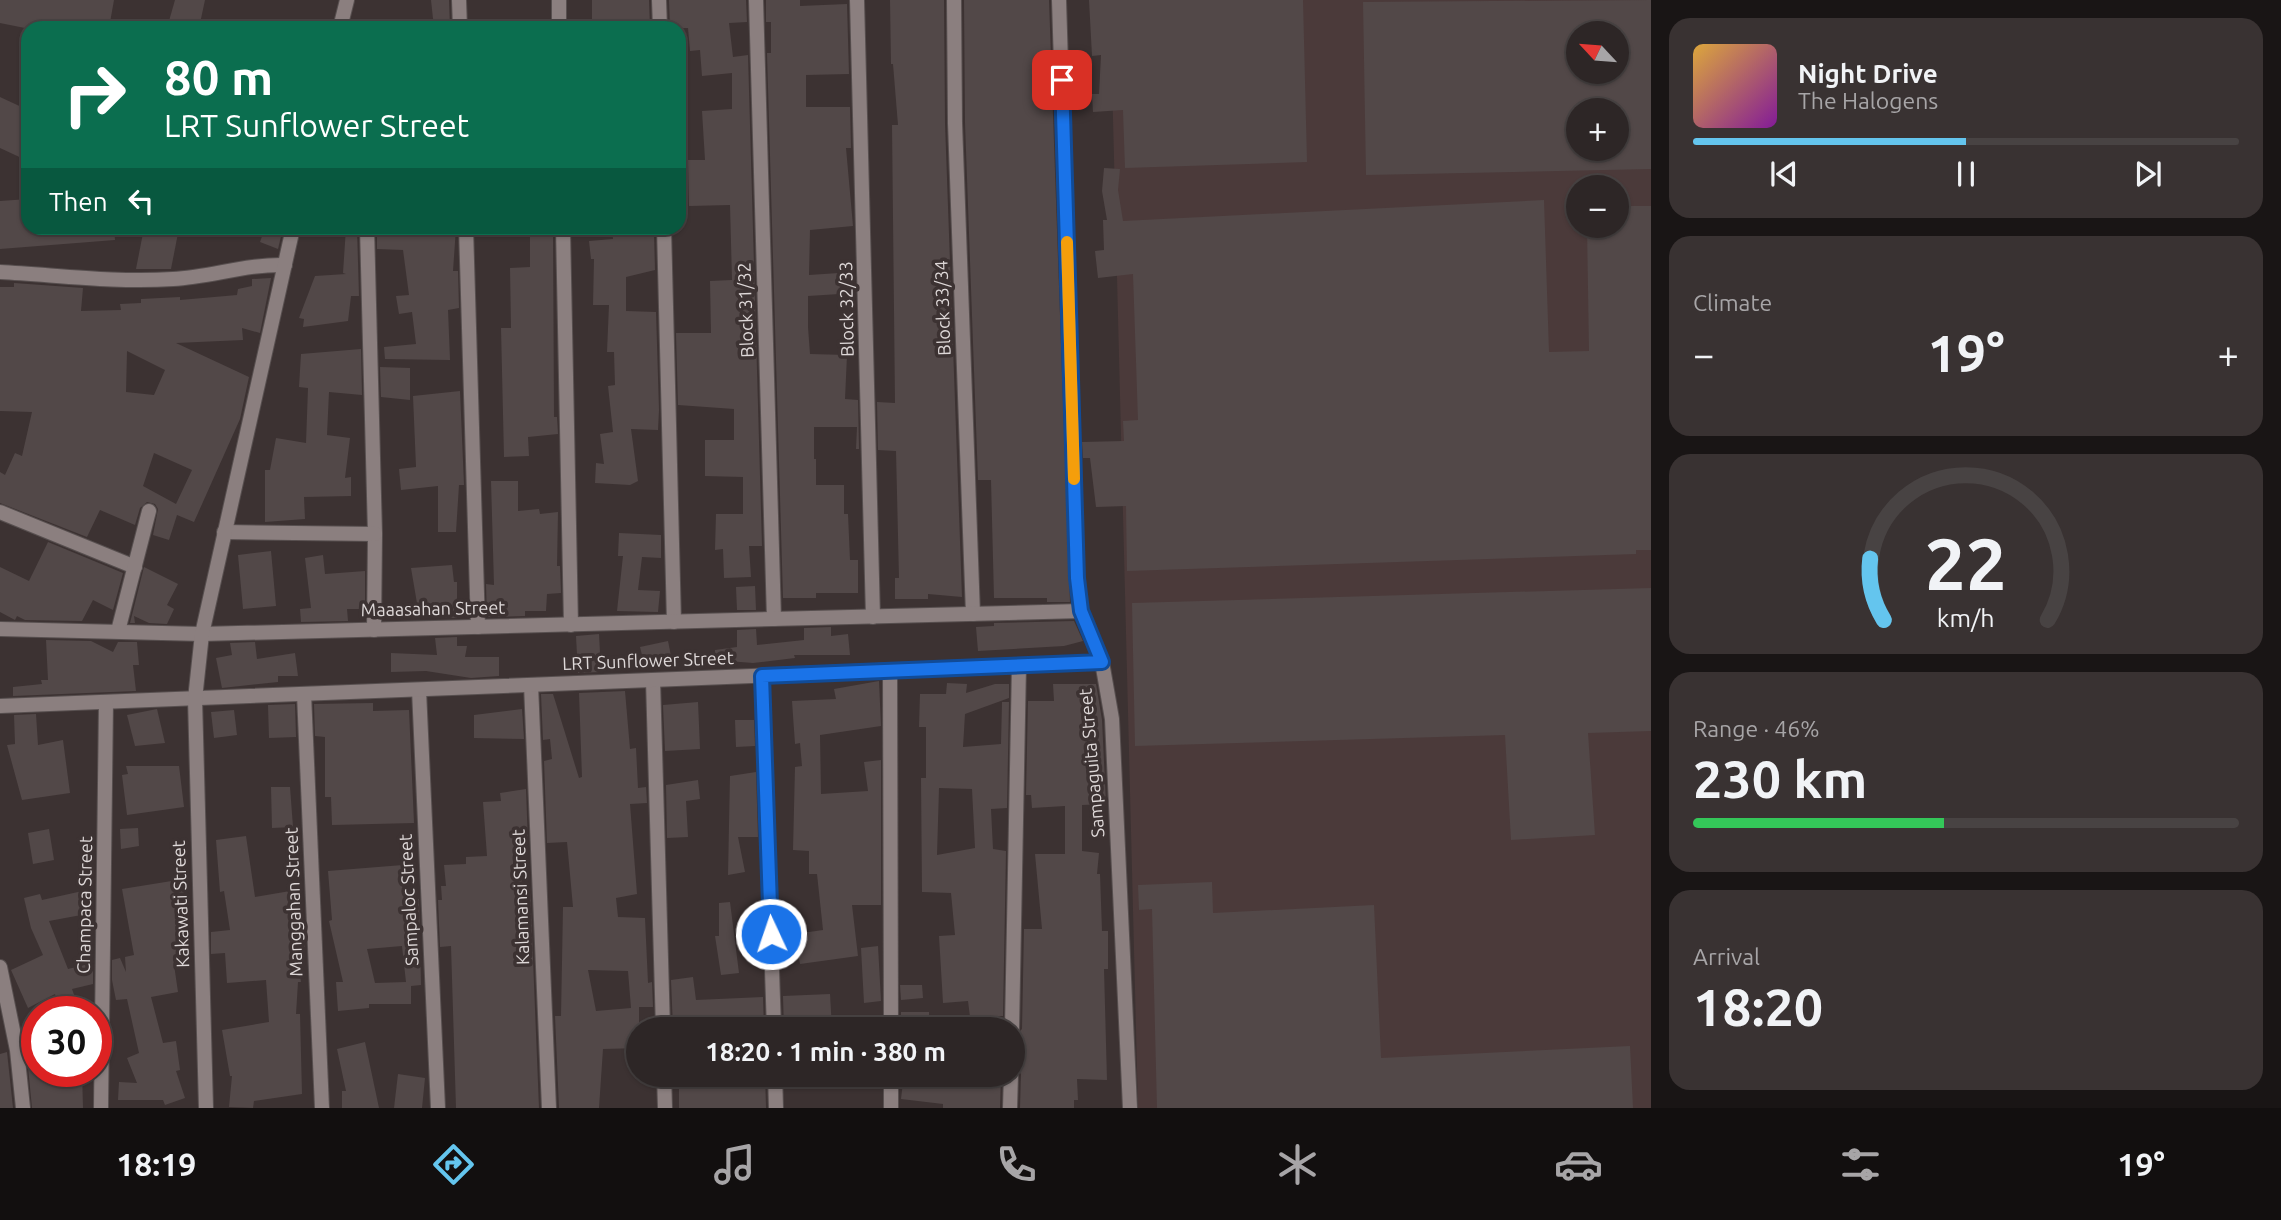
<!DOCTYPE html>
<meta charset="utf-8">
<style>
:root{--surface:#2d2626;--page:#393232;--text:#f1f3f6;--muted:#a7a5a7;--line:#484343;--accent:#64c5ee}
body{margin:0;font-family:Ubuntu,sans-serif;background:var(--page);color:var(--text);height:100vh;display:flex;flex-direction:column;font-size:26px;white-space:nowrap}
*{box-sizing:border-box;margin:0}
p{font-size:23px;color:var(--muted)}
.icon{flex:none;width:38px;height:38px;fill:none;stroke:currentColor;stroke-width:2;stroke-linecap:round;stroke-linejoin:round}
.map{position:relative;flex:1;overflow:hidden}
.drawer{display:flex;flex-direction:column;gap:18px;padding:18px;background:#191515;width:630px}
.drawer>*{flex:none}
.hud{position:absolute;left:21px;top:21px;width:665px;height:214px;border-radius:21px;box-shadow:0 2px 5px #0004,0 0 0 2px var(--line);background:#0b6e4f;color:#fff;overflow:hidden}
.needle{width:46px;rotate:296deg}
.tools{position:absolute;left:1566px;top:21px;display:grid;gap:14px}
.tools a{display:grid;place-items:center;width:63px;height:63px;border-radius:50%;background:var(--surface);box-shadow:0 2px 5px #0004,0 0 0 2px var(--line);font-size:35px}
.speed{position:absolute;left:21px;top:996px;display:flex;gap:14px;font-size:35px;font-weight:700;text-align:center}
.speed>*{display:grid;place-content:center;width:91px;height:91px;border-radius:50%;background:var(--surface);box-shadow:0 2px 5px #0004,0 0 0 2px var(--line);line-height:1}
.speed .limit{border:10px solid #d22;background:#fff;color:#111}
.pin{position:absolute;display:grid;place-items:center;width:60px;height:60px;color:#fff;margin:-30px;border-radius:14px;box-shadow:0 4px 10px #0006}
.me{position:absolute;width:77px;margin:-38px;rotate:357deg;stroke-linejoin:round;filter:drop-shadow(0 0 5px #0008)}
.turn{display:flex;align-items:center;gap:24px;height:147px;padding:0 28px;font-size:32px}
.turn .icon{width:91px;height:91px;stroke-width:2.5}
.turn b{display:block;font-size:49px;line-height:60px}
.then{display:flex;align-items:center;height:66px;padding:0 28px;background:#0003;gap:14px;font-size:26px}
.big{font-size:52px;font-weight:700;line-height:1.1}
.drawer .card{flex:1;display:flex;flex-direction:column;justify-content:center;gap:10px;min-width:0;padding:0 24px;border-radius:21px;background:var(--page)}
.drawer .dial{align-items:center;gap:0}
.dial svg{height:182px;overflow:visible;fill:none;stroke:var(--line);stroke-width:7;stroke-linecap:round;text-anchor:middle}
.dial text{fill:var(--text);stroke:none}
.song{display:flex;align-items:center;gap:21px}
.cover{width:84px;height:84px;border-radius:10px;background:linear-gradient(135deg,hsl(40 70% 55%),hsl(290 70% 35%))}
.played{height:7px;border-radius:4px;background:linear-gradient(90deg,var(--accent) 50%,var(--line) 50%)}
.keys{display:flex;justify-content:space-around;direction:ltr}
.heat{display:flex;justify-content:space-between;align-items:center;font-size:38px;direction:ltr}
.charge{height:10px;border-radius:5px;background:linear-gradient(90deg,#34c759 46%,var(--line) 0)}
.trip{position:absolute;left:626px;top:1017px;width:399px;height:70px;border-radius:35px;background:var(--surface);box-shadow:0 2px 5px #0004,0 0 0 2px var(--line);font-weight:700;line-height:70px;text-align:center}
.tabs{display:flex;height:112px;justify-content:space-around;align-items:center;background:#120f0f;color:var(--muted)}
.tabs .icon{width:49px;height:49px}
.tabs .selected{color:var(--accent)}
.tabs b{font-size:32px;color:var(--text)}
main{display:flex;flex:1;min-height:0}
.map>svg:first-child{display:block}
.built{fill:#4b3a3a;fill-rule:evenodd}
.building{fill:#524848;fill-rule:evenodd}
.lines{fill:none;stroke-linecap:round;stroke-linejoin:round}
.pedestrian-casing{stroke:#574f4f;stroke-width:16}
.minor-casing{stroke:#574f4f;stroke-width:16}
.pedestrian{stroke:#8b7f7f;stroke-width:14}
.minor{stroke:#8b7f7f;stroke-width:14}
.route-casing{stroke:#114b97;stroke-width:18}
.route{stroke:#1a73e8;stroke-width:12}
.slow{stroke:#f59e0b;stroke-width:12}
.labels{text-anchor:middle;stroke-width:7;stroke-linejoin:round;paint-order:stroke}
.street-label{font-size:18px;fill:#ded8d8;stroke:#3c3232}
</style>
<main>
<div class="map">
<svg width="1651" height="1108" viewBox="0 0 1651 1108">
<rect width="100%" height="100%" fill="#3c3232"/>
<path class="built" d="M 1110,0 L 1651,0 L 1651,1108 L 1138,1108 ZM 1578,33 L 1617,33 L 1617,72 L 1578,72 ZM 1578,110 L 1617,110 L 1617,149 L 1578,149 ZM 1578,187 L 1617,187 L 1617,226 L 1578,226 Z"/>
<g class="building">
<polygon points="0,0 114,0 109,28 25,28 0,23"/>
<polygon points="175,0 205,0 199,28 167,28"/>
<polygon points="431,0 449,0 450,28 434,28"/>
<polygon points="592,0 649,0 650,28 592,28"/>
<polygon points="669,0 746,0 747,22 729,23 733,57 748,55 762,546 749,546 751,577 724,578 723,549 715,550 716,514 743,514 743,477 705,476 705,440 734,440 734,409 678,405 676,333 711,333 710,281 732,280 730,205 689,206 688,160 705,160 702,111 732,109 732,73 702,76 700,50 690,51 688,28 670,28"/>
<polygon points="766,0 800,0 800,6 847,4 849,74 806,75 806,107 850,107 851,148 846,148 853,226 810,230 809,275 854,272 855,293 808,296 808,327 810,354 847,355 845,399 858,400 859,449 856,449 857,427 814,427 814,459 816,459 816,485 844,485 844,514 848,514 850,560 858,560 858,593 816,593 816,598 783,598 767,53 771,53 771,22 766,22"/>
<polygon points="890,0 944,0 945,123 962,597 928,594 928,599 895,599 895,578 899,578 896,451 878,450 877,402 895,403 892,125 898,125 893,64 891,64"/>
<polygon points="964,0 1049,0 1070,602 1047,602 1047,598 994,598 991,480 978,480 965,123"/>
<polygon points="1089,0 1303,0 1307,162 1125,168 1123,110 1093,112 1092,94 1099,94 1101,55 1092,56"/>
<path d="M 1651,0 L 1651,169 L 1366,175 L 1363,2 ZM 1578,33 L 1617,33 L 1617,72 L 1578,72 ZM 1578,110 L 1617,110 L 1617,149 L 1578,149 Z"/>
<polygon points="0,97 28,110 28,161 0,148"/>
<polygon points="1104,168 1120,169 1118,190 1123,221 1544,200 1549,352 1589,351 1587,226 1617,226 1617,206 1651,206 1651,550 1636,550 1636,554 1127,571 1126,506 1096,507 1090,458 1083,458 1082,442 1124,441 1123,421 1138,420 1133,274 1098,278 1095,251 1104,250 1103,220 1107,220 1102,191"/>
<polygon points="28,199 28,228 114,228 115,240 0,249 0,201"/>
<polygon points="144,228 179,228 171,269 136,269"/>
<polygon points="265,228 283,228 278,249 260,242"/>
<polygon points="346,228 357,228 359,296 351,296 348,321 303,327 304,319 299,318 315,276 346,274 343,273"/>
<polygon points="456,228 453,271 458,271 459,308 448,310 450,360 385,359 384,347 416,344 412,312 399,314 396,296 409,295 403,250 377,249 377,229"/>
<polygon points="530,228 553,228 554,417 557,417 558,434 528,437 529,456 504,457 501,328 511,328 510,268 530,267"/>
<polygon points="612,228 642,228 642,234 654,233 655,270 626,277 626,311 656,312 659,410 658,430 631,429 638,481 630,485 595,483 596,463 604,464 600,434 613,432 608,386 615,385 614,352 607,352 609,305 593,305 594,259 591,259 589,241 613,239"/>
<path d="M 271,278 L 260,333 L 242,328 L 243,340 L 176,343 L 249,377 L 240,419 L 194,522 L 177,515 L 169,540 L 153,535 L 158,509 L 155,504 L 147,502 L 140,508 L 135,525 L 100,510 L 87,537 L 0,503 L 0,472 L 5,475 L 15,453 L 22,456 L 32,412 L 0,411 L 0,287 L 14,287 L 14,283 L 83,288 L 81,311 L 121,310 L 120,304 L 141,303 L 141,299 L 180,297 L 180,300 L 237,295 L 238,289 L 252,286 L 252,279 ZM 127,351 L 165,370 L 154,395 L 126,392 ZM 154,453 L 192,470 L 176,504 L 143,486 Z"/>
<polygon points="361,349 362,395 329,392 327,435 350,438 345,478 351,477 351,496 304,497 305,519 265,522 265,470 270,470 276,438 306,443 308,388 299,387 301,354"/>
<polygon points="380,367 410,368 410,400 381,397"/>
<polygon points="460,391 464,485 459,485 456,532 438,532 438,486 401,490 399,469 416,467 413,396"/>
<polygon points="491,481 518,481 518,511 539,509 540,514 558,512 557,566 560,566 561,593 547,594 546,611 525,611 525,616 487,617 486,584 494,585"/>
<polygon points="619,533 661,535 661,558 642,557 638,590 660,591 658,612 617,611 623,556 618,556"/>
<polygon points="48,542 123,573 113,610 93,600 82,621 25,620 17,616 15,620 0,612 0,567 29,581"/>
<polygon points="271,551 276,606 243,609 238,555"/>
<polygon points="323,555 325,574 365,571 365,609 347,609 348,621 301,622 300,609 311,608 305,558"/>
<polygon points="452,565 454,582 457,582 457,618 433,618 432,607 418,609 411,568"/>
<polygon points="144,567 178,584 167,605 174,609 167,624 149,623 134,616 135,623 130,623"/>
<polygon points="755,586 756,610 737,610 736,587"/>
<polygon points="1651,588 1651,731 1588,733 1595,835 1511,840 1505,735 1135,746 1132,603"/>
<polygon points="1074,621 1083,641 1064,646 978,651 976,627 994,626 994,623"/>
<polygon points="831,627 831,636 848,634 850,655 794,655 795,658 753,663 715,660 715,650 737,647 737,630 756,629 757,645 804,640 804,628"/>
<polygon points="599,634 601,672 578,673 576,636"/>
<polygon points="457,637 457,646 467,646 465,657 499,657 499,676 471,678 426,671 391,672 391,653 437,655 435,638"/>
<polygon points="46,640 91,641 113,652 118,642 137,642 139,665 133,665 136,691 13,696 13,687 42,684 41,680 48,680"/>
<polygon points="668,641 672,661 645,667 640,647"/>
<polygon points="255,642 257,659 295,653 298,676 278,676 278,682 222,688 216,658 232,655 230,643"/>
<polygon points="879,681 881,726 820,735 821,794 868,791 864,762 881,760 881,905 852,905 858,956 800,964 795,934 823,930 817,874 809,874 809,851 793,850 795,767 802,766 800,743 795,744 792,701 836,699 834,689"/>
<path d="M 947,683 L 967,684 L 966,693 L 995,684 L 1009,684 L 1009,698 L 965,714 L 963,747 L 1001,744 L 1002,702 L 1009,702 L 1007,808 L 991,809 L 993,849 L 1006,851 L 1003,1016 L 970,1017 L 968,1001 L 943,1003 L 939,936 L 955,935 L 951,893 L 922,892 L 921,778 L 926,778 L 926,727 L 919,727 L 920,694 L 946,694 ZM 939,788 L 972,789 L 975,848 L 937,855 Z"/>
<polygon points="1053,684 1096,684 1102,720 1106,804 1082,805 1082,851 1099,853 1097,874 1100,874 1102,931 1108,931 1108,969 1104,969 1107,1080 1077,1079 1078,1100 1074,1100 1074,1108 1020,1108 1021,1074 1013,1065 1013,1038 1022,1029 1024,929 1042,929 1035,854 1065,854 1065,806 1032,808 1031,795 1026,795 1028,701 1054,701"/>
<path d="M 625,691 L 630,749 L 636,748 L 638,788 L 646,787 L 647,803 L 630,804 L 637,894 L 616,898 L 618,917 L 645,918 L 648,983 L 652,982 L 653,1007 L 639,1007 L 639,1048 L 603,1049 L 599,1108 L 559,1108 L 555,1016 L 561,1016 L 563,907 L 573,907 L 567,842 L 547,843 L 544,761 L 552,759 L 550,739 L 543,740 L 541,694 L 553,694 L 579,778 L 582,777 L 579,693 ZM 588,970 L 628,971 L 631,1008 L 596,1011 Z"/>
<polygon points="698,702 700,749 665,751 663,705"/>
<polygon points="373,703 373,711 409,710 414,823 332,825 331,797 325,797 325,737 315,736 314,704"/>
<polygon points="295,704 296,737 269,738 268,705"/>
<polygon points="157,709 165,743 135,746 127,715"/>
<polygon points="522,709 524,739 474,738 474,715"/>
<polygon points="234,710 237,735 214,738 211,712"/>
<polygon points="36,714 38,745 63,740 70,793 22,800 7,745 15,744 14,715"/>
<polygon points="735,720 754,720 755,746 736,747"/>
<polygon points="126,766 179,766 184,807 127,815 122,775 128,774"/>
<polygon points="756,772 758,837 738,837 745,872 728,875 730,776"/>
<polygon points="698,780 700,799 686,801 688,837 667,838 666,785"/>
<polygon points="271,787 290,787 293,827 272,828"/>
<polygon points="526,789 528,844 518,845 522,885 530,885 539,1108 456,1108 451,946 440,947 438,900 442,900 441,886 446,886 444,865 466,864 466,857 487,856 483,802 501,801 500,793"/>
<polygon points="138,828 139,846 121,849 120,829"/>
<polygon points="49,829 54,860 33,864 28,833"/>
<polygon points="246,836 255,897 296,890 305,948 296,949 301,982 298,982 296,1014 300,1014 302,1094 254,1101 253,1108 229,1107 232,1076 230,1076 222,1030 269,1022 266,980 227,983 225,953 211,954 211,932 230,930 224,891 220,892 216,840"/>
<path d="M 403,865 L 406,899 L 419,899 L 421,985 L 411,986 L 411,1004 L 369,1004 L 369,1008 L 338,1011 L 336,982 L 343,982 L 329,921 L 332,920 L 328,871 ZM 402,946 L 406,982 L 375,983 L 367,949 Z"/>
<polygon points="184,879 192,956 173,958 178,992 151,997 163,1043 176,1041 180,1070 176,1071 185,1098 165,1105 163,1100 118,1100 119,1082 137,1083 127,1058 139,1053 127,999 116,1000 112,980 112,960 120,958 126,972 125,957 134,955 122,889"/>
<polygon points="1212,882 1213,913 1374,905 1381,1058 1630,1046 1633,1108 1157,1108 1152,909 1139,910 1138,885"/>
<polygon points="87,890 92,913 49,921 68,969 93,963 93,984 72,989 80,1012 60,1012 55,994 28,1008 11,970 43,955 31,928 24,898 40,894 42,900"/>
<polygon points="730,902 739,973 721,975 715,936 719,936 719,903"/>
<polygon points="878,946 881,1001 864,1003 861,948"/>
<polygon points="693,977 696,1000 763,997 764,1029 737,1029 737,1025 689,1018 690,1027 673,1028 671,980"/>
<polygon points="900,985 922,985 923,998 901,1000"/>
<polygon points="830,994 832,1029 784,1029 783,996"/>
<rect x="901" y="1012" width="28" height="17"/>
<polygon points="365,1042 379,1108 342,1108 342,1091 346,1091 337,1049"/>
<polygon points="37,1043 37,1071 82,1071 83,1108 32,1108 26,1046"/>
<polygon points="7,1052 13,1108 0,1108 0,1054"/>
<polygon points="398,1074 425,1078 422,1108 394,1108"/>
<polygon points="679,1074 765,1074 766,1108 679,1108"/>
<polygon points="904,1074 1001,1074 1000,1108 943,1108 943,1104 901,1099"/>
</g>
<g class="lines">
<defs>
<g id="pedestrian">
<polyline points="0,512 135,567"/>
<polyline points="118,631 149,511"/>
</g>
<g id="minor">
<polyline points="459,0 460,28"/>
<polyline points="559,0 559,28"/>
<polyline points="659,0 660,28"/>
<polyline points="756,0 774,619"/>
<polyline points="857,0 873,617"/>
<polyline points="954,0 955,123 973,614"/>
<polyline points="1059,0 1077,578 1081,611 1102,662 1112,719 1130,1108"/>
<polyline points="340,28 347,0"/>
<polyline points="367,228 375,534 374,630"/>
<polyline points="466,228 478,627"/>
<polyline points="563,228 571,625"/>
<polyline points="664,228 674,622"/>
<path d="M 0,272 C 57,275 116,283 173,279 C 211,277 246,264 285,265"/>
<polyline points="224,532 375,534"/>
<polyline points="0,629 202,634 1081,611"/>
<polyline points="890,671 891,1029"/>
<polyline points="762,676 774,1029"/>
<polyline points="653,680 663,1029"/>
<polyline points="531,685 549,1108"/>
<polyline points="419,690 438,1108"/>
<polyline points="304,694 322,1108"/>
<polyline points="0,706 1102,662"/>
<polyline points="0,967 17,1050 23,1108"/>
<polyline points="1012,1029 1019,665"/>
<polyline points="664,1074 665,1108"/>
<polyline points="775,1074 776,1108"/>
<polyline points="891,1074 891,1108"/>
<polyline points="101,1108 106,702"/>
<polyline points="206,1108 195,699 202,634 293,228"/>
<polyline points="1010,1108 1011,1074"/>
</g>
</defs>
<use href="#pedestrian" class="pedestrian-casing"/>
<use href="#minor" class="minor-casing"/>
<use href="#pedestrian" class="pedestrian"/>
<use href="#minor" class="minor"/>
</g>
<g class="lines">
<defs>
<polyline id="route" points="771,934 762,676 1102,662 1081,611 1077,578 1062,80"/>
</defs>
<use href="#route" class="route-casing"/>
<use href="#route" class="route"/>
<polyline class="slow" points="1067,242 1074,479"/>
</g>
<g class="labels">
<g class="street-label">
<text transform="translate(943 308) rotate(-92)" y="6">Block 33/34</text>
<text transform="translate(847 309) rotate(-91)" y="6">Block 32/33</text>
<text transform="translate(746 310) rotate(-92)" y="6">Block 31/32</text>
<text transform="translate(433 609) rotate(-1)" y="6">Maaasahan Street</text>
<text transform="translate(648 661) rotate(-2)" y="6">LRT Sunflower Street</text>
<text transform="translate(1092 763) rotate(-95)" y="6">Sampaguita Street</text>
<text transform="translate(521 897) rotate(-92)" y="6">Kalamansi Street</text>
<text transform="translate(409 900) rotate(-93)" y="6">Sampaloc Street</text>
<text transform="translate(294 902) rotate(-92)" y="6">Manggahan Street</text>
<text transform="translate(181 904) rotate(-92)" y="6">Kakawati Street</text>
<text transform="translate(85 905) rotate(-89)" y="6">Champaca Street</text>
</g>
</g>
</svg>
<div class="tools">
<a><svg class="needle" viewBox="-14 -14 28 28"><path d="M0-13l5 13h-10z" fill="#e53935"/><path d="M0 13l5-13h-10z" fill="#a7a5a7"/></svg></a>
<a>+</a>
<a>−</a>
</div>
<div class="speed"><div class="limit">30</div></div>
<div class="pin" style="left:1062px;top:80px;background:#d93025"><svg class="icon" aria-label="arrive" viewBox="0 0 24 24"><path d="M6 21V4h12l-3 4 3 4H6"/></svg></div>
<svg class="me" style="left:771px;top:934px" viewBox="-20 -20 40 40"><circle r="17" fill="#1a73e8" stroke="#fff" stroke-width="3"/><path d="M0-11L8 9 0 5-8 9z" fill="#fff"/></svg>
<div class="trip">18:20 · 1 min · 380 m</div>
<div class="hud">
<div class="turn"><svg class="icon" aria-label="right" viewBox="0 0 24 24"><path d="M7 20v-9h11M14 6l5 5-5 5"/></svg><div><b>80 m</b>LRT Sunflower Street</div></div>
<div class="then">Then<svg class="icon" aria-label="left" viewBox="0 0 24 24"><path d="M17 20v-9H6M10 6l-5 5 5 5"/></svg></div>
</div>
</div>
<section class="drawer">
<div class="card">
<div class="song"><i class="cover"></i><div><b>Night Drive</b><p>The Halogens</p></div></div>
<div class="played"></div>
<div class="keys"><svg class="icon" aria-label="previous" viewBox="0 0 24 24"><path d="M18 5L8 12l10 7zM5 5v14"/></svg><svg class="icon" aria-label="pause" viewBox="0 0 24 24"><path d="M8 5v14M16 5v14"/></svg><svg class="icon" aria-label="next" viewBox="0 0 24 24"><path d="M6 5l10 7-10 7zM19 5v14"/></svg></div>
</div>
<div class="card"><p>Climate</p>
<div class="heat"><a>−</a><b class="big">19°</b><a>+</a></div>
</div>
<div class="card dial"><svg viewBox="0 0 100 80">
<path d="M14 69A42 42 0 1 1 86 69"/>
<path d="M14 69A42 42 0 0 1 8 42" stroke="#64c5ee"/>
<text x="50" y="56" font-size="32" font-weight="700">22</text>
<text x="50" y="72" font-size="11">km/h</text>
</svg></div>
<div class="card"><p>Range · 46%</p><b class="big">230 km</b><div class="charge"></div></div>
<div class="card"><p>Arrival</p><b class="big">18:20</b></div>
</section>
</main>
<nav class="tabs">
<b>18:19</b>
<svg class="icon selected" aria-label="directions" viewBox="0 0 24 24"><path d="M12 3l9 9-9 9-9-9zM9 14v-3h6M13 9l2 2-2 2"/></svg>
<svg class="icon" aria-label="music" viewBox="0 0 24 24"><path d="M9 18V5l10-2v13"/><circle cx="6" cy="18" r="3"/><circle cx="16" cy="16" r="3"/></svg>
<svg class="icon" aria-label="phone" viewBox="0 0 24 24"><path d="M5 4h4l2 5-3 2q2 4 5 5l2-3 5 2v4C11 20 4 13 5 4z"/></svg>
<svg class="icon" aria-label="climate" viewBox="0 0 24 24"><path d="M12 3v18M4 7l16 10M4 17L20 7"/></svg>
<svg class="icon" aria-label="car" viewBox="0 0 24 24"><path d="M5 17H2v-5l4-1 3-4h7l3 4 3 1v5h-3M9 17h6M6 11h13"/><circle cx="7" cy="17" r="2"/><circle cx="17" cy="17" r="2"/></svg>
<svg class="icon" aria-label="filters" viewBox="0 0 24 24"><path d="M4 7h16M4 17h16"/><circle cx="9" cy="7" r="2"/><circle cx="15" cy="17" r="2"/></svg>
<b>19°</b>
</nav>
